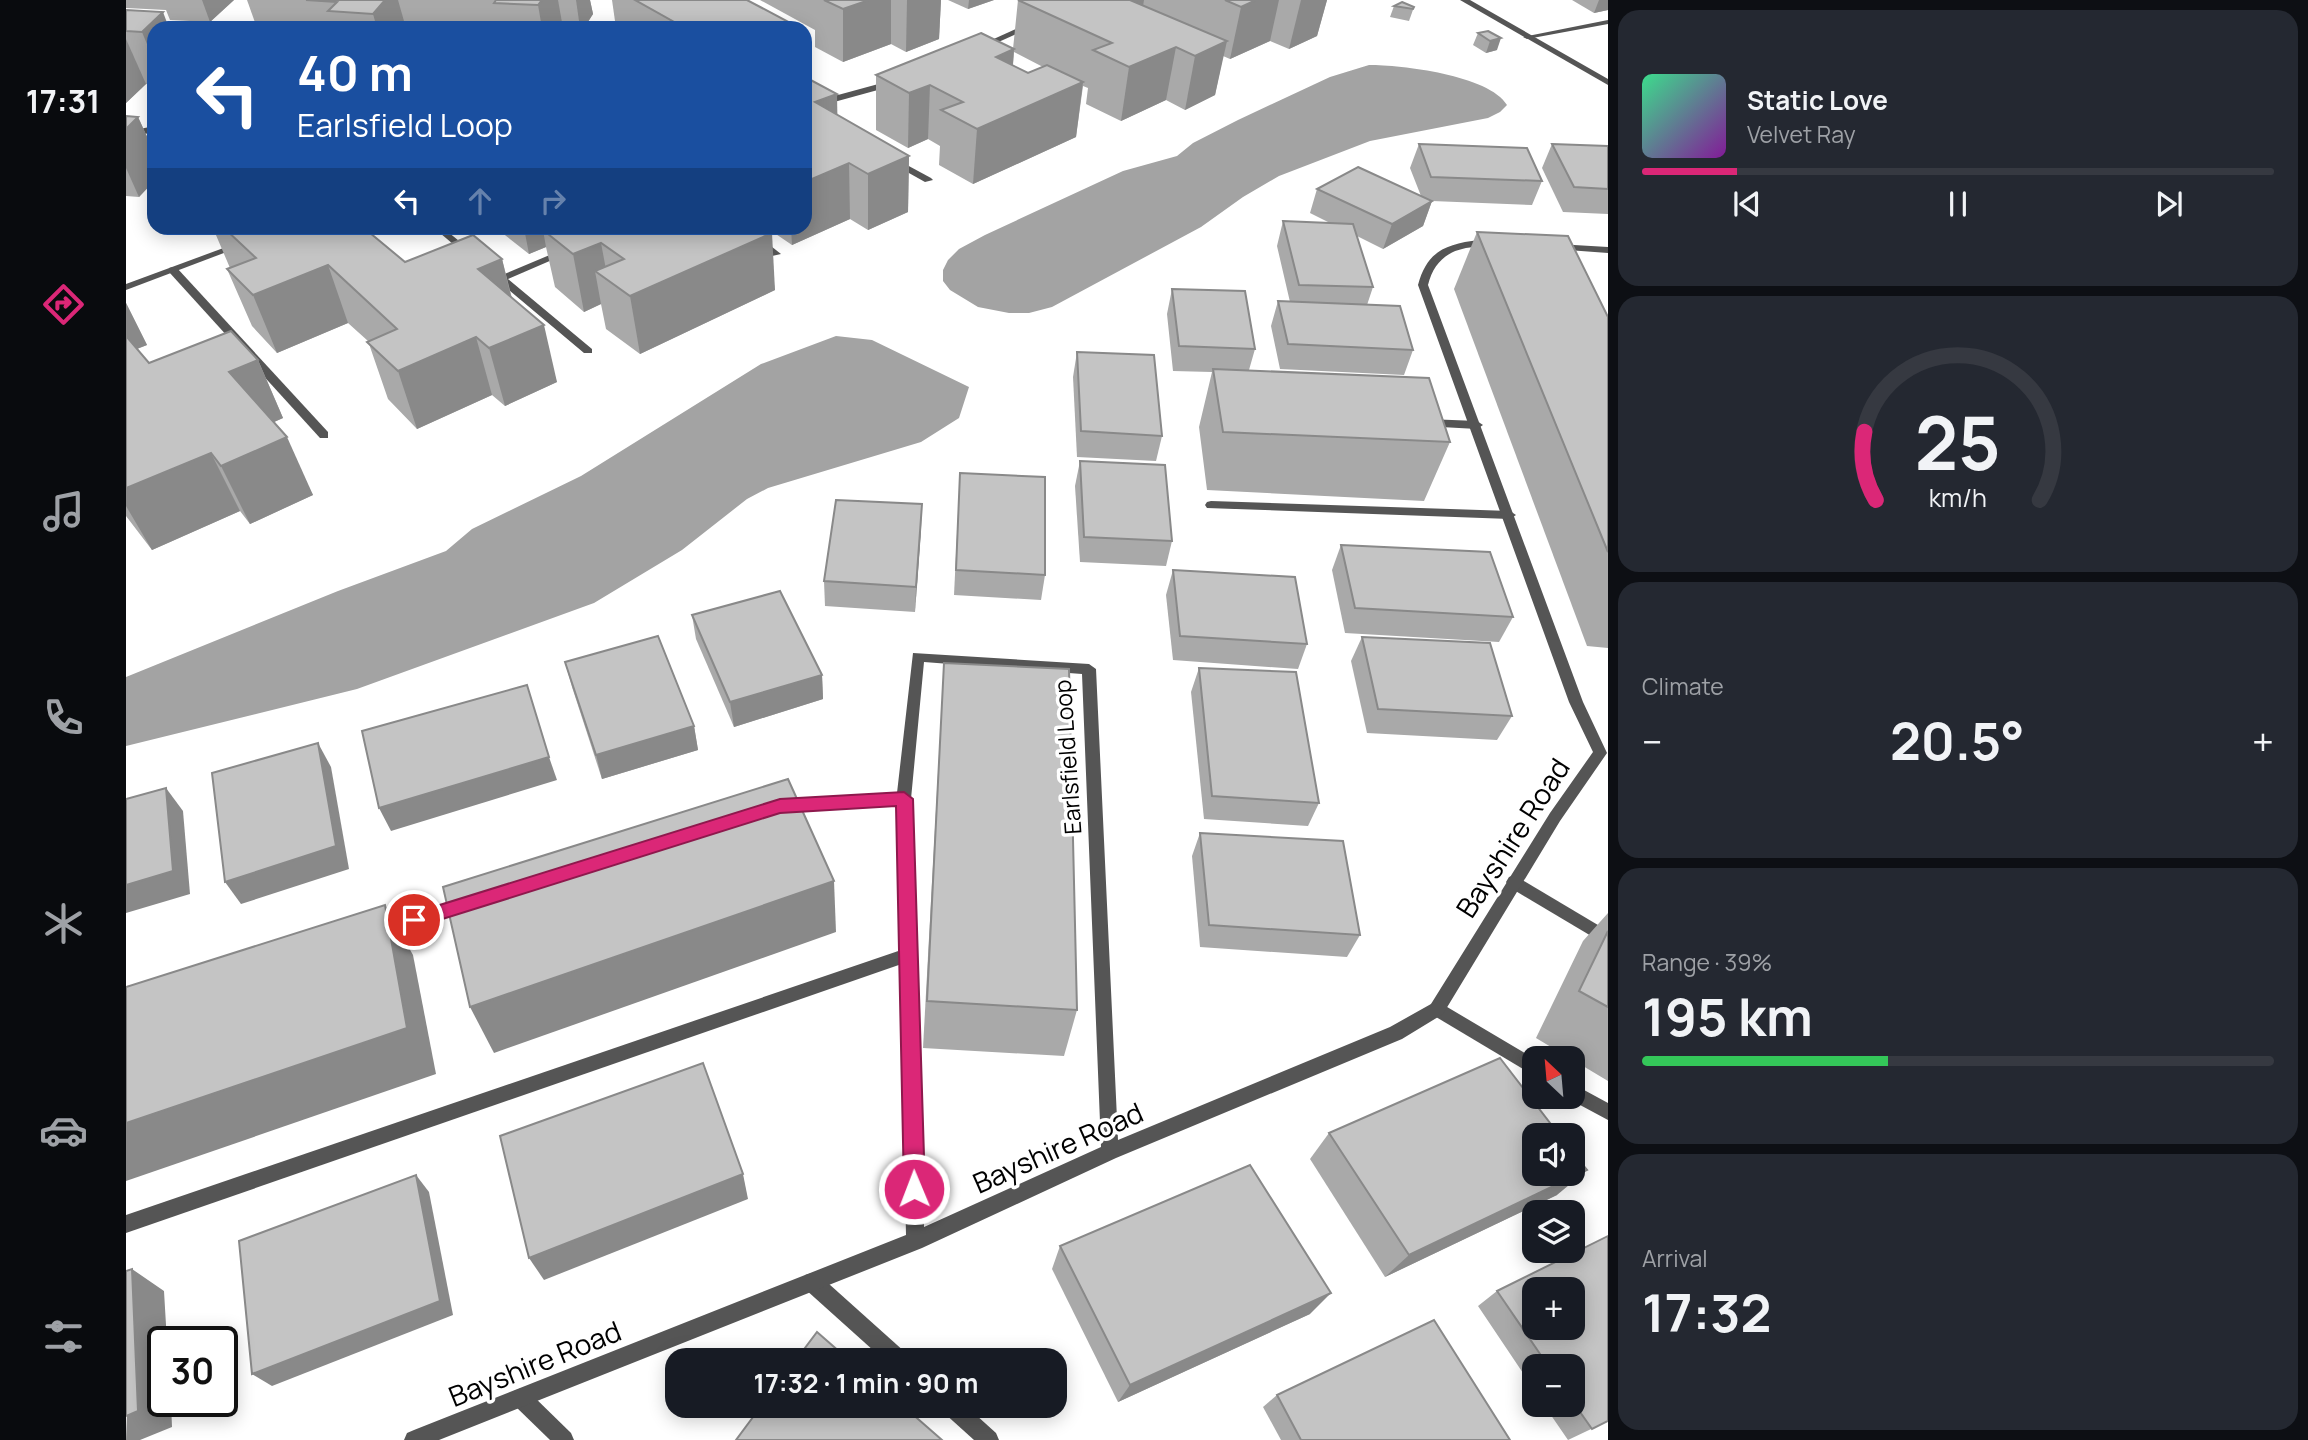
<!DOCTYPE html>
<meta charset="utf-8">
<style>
:root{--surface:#171b24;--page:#242831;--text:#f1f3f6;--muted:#9ea1a6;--line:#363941;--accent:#db2777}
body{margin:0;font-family:Manrope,sans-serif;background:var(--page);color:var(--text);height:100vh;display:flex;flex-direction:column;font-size:26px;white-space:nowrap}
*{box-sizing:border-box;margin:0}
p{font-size:23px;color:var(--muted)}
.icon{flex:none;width:38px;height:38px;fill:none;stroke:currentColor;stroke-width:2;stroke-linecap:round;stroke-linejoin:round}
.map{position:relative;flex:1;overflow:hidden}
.side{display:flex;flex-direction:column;gap:10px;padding:10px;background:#0d0f14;width:700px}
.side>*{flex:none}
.guide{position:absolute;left:21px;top:21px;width:665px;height:214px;border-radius:21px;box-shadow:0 4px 18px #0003;background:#1a4fa0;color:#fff;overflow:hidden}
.needle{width:46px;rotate:334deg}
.buttons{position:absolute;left:1396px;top:1046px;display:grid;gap:14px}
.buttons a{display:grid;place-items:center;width:63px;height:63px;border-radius:14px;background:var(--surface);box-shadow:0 4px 18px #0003;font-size:35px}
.speed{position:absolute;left:21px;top:1326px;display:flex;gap:14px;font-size:35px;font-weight:700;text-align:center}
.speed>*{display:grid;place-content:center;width:91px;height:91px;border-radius:50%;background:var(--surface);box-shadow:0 4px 18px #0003;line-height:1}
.speed .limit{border:4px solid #111;border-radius:10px;background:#fff;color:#111}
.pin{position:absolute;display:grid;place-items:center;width:60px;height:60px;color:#fff;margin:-30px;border:4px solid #fff;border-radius:50%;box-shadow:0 2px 7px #0007}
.me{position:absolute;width:77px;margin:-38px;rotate:359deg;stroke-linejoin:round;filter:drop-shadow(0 0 5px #0008)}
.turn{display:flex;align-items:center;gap:24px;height:147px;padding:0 35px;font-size:32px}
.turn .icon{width:91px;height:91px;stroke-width:2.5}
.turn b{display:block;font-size:49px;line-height:60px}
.lanes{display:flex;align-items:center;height:66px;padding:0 35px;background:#0003;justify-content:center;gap:35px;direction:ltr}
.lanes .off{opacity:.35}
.big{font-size:52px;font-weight:700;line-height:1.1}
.side .card{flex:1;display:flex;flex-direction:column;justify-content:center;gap:10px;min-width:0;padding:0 24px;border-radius:21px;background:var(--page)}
.side .dial{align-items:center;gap:0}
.dial svg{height:182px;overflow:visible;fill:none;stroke:var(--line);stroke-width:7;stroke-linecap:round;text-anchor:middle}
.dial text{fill:var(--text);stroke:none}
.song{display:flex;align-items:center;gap:21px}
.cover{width:84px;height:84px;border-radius:10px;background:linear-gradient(135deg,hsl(150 70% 55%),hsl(290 70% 35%))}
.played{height:7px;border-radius:4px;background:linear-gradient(90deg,var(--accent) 15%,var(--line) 15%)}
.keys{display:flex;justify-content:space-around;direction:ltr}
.heat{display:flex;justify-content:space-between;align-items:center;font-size:38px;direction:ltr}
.charge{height:10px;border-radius:5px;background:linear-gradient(90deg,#34c759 39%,var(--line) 0)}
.trip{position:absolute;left:539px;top:1348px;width:402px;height:70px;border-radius:21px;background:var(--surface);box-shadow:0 4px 18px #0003;font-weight:700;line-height:70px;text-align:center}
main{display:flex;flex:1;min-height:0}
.tab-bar{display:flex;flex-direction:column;width:126px;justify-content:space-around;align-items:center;background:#090b0e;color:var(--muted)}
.tab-bar .icon{width:49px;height:49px}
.tab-bar .active{color:var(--accent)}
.tab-bar b{font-size:32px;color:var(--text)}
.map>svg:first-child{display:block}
.water{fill:#a3a3a3}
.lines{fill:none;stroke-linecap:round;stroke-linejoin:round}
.service{fill:#555;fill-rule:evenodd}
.minor{fill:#555;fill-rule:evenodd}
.wall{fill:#a9a9a9;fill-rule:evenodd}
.shaded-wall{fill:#898989}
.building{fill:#c4c4c4;stroke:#898989;stroke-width:2;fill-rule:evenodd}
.route{fill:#db2777;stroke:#8e194d;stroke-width:2}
.labels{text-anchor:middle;stroke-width:7;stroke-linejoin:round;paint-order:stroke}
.street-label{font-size:23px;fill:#000;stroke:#fff}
.near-street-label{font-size:28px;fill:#000;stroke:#fff}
</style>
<main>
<nav class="tab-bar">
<b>17:31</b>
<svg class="icon active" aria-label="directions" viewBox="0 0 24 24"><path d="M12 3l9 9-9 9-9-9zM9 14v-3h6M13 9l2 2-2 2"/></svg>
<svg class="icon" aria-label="music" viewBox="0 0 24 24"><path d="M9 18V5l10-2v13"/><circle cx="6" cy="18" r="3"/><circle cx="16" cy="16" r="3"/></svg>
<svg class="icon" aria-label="phone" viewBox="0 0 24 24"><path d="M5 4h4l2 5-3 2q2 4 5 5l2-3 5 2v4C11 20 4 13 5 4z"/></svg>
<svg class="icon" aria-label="climate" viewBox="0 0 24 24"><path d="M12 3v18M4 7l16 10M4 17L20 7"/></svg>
<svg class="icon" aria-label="car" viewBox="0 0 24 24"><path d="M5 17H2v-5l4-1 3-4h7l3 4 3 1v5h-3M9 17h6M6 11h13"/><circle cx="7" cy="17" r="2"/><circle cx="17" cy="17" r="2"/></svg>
<svg class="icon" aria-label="filters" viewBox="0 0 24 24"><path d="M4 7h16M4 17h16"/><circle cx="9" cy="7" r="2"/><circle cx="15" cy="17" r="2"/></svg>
</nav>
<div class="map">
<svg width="1482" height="1440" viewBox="0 0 1482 1440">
<rect width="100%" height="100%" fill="#fff"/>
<g class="water">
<path d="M 1243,65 C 1275,65 1363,75 1381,105 L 1374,112 L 1362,118 L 1244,141 L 1153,176 L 1117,197 L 1075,227 L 926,307 L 903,313 L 883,313 L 852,307 L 824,290 L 817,281 L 817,270 L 822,260 L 833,249 L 859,235 L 997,171 L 1051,156 L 1067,143 L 1112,120 L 1204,77 Z"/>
<polygon points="710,336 746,340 843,387 833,418 795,442 642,488 621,499 556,550 468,603 231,689 0,746 0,677 212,591 320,551 346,529 455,476 635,364"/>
</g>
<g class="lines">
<g class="service">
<polygon points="1482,20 1482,24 1401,39 1397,37"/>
<polygon points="28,126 28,132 0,138 0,132"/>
<polygon points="768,158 805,178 807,180 799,182 765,163 763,161"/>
<polygon points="308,228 317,228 348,253 340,255"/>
<polygon points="488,228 500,228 382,279 466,349 466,353 458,353 365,275 370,272 376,275"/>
<polygon points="613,228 622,228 655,254 646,256"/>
<polygon points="47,267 51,268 202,432 202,438 194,438 43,272 43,268"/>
<polygon points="1301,419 1351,421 1357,425 1351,429 1297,426 1297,420"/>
<polygon points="1085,501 1384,511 1390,515 1384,519 1081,508 1079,505 1081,502"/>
<polygon points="1388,875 1482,931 1482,946 1383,887 1380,882 1383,877"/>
<polygon points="784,947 790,949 792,954 790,959 0,1233 0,1215"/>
<polygon points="1311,1001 1409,1059 1409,1076 1305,1014 1303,1009 1305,1004"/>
<polygon points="1447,1084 1482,1103 1482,1120 1441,1098 1447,1097"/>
<polygon points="686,1273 693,1275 780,1353 783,1360 758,1360 679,1289 677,1282 679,1275"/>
<polygon points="395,1388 402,1391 445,1433 448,1440 424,1440 388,1405 385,1398 388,1391"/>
<polygon points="814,1405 839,1405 870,1433 873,1440 848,1440 817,1412"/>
</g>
<g class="minor">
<polygon points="1334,0 1344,0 1482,79 1482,85"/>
<polygon points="903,23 910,25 857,49 850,47"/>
<polygon points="767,80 770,81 770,85 679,110 679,104"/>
<path d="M 1353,240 L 1365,240 L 1370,243 C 1363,247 1356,246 1348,247 C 1323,249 1308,261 1302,285 L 1457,702 L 1481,753 L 1434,821 L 1317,1014 L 1276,1039 L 990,1158 L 796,1248 L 313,1440 L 278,1440 L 281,1433 L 288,1430 L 780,1235 L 771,805 L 656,812 L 651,810 L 649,806 L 651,802 L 656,800 L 771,793 L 787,653 L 963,664 L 970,669 L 992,1140 L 1264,1027 L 1305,1004 L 1424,813 L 1467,752 L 1443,702 L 1292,285 C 1301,251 1320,244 1353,240 ZM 798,662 L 956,674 L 975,1147 L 798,1227 L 785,799 Z"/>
<polygon points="111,243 119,245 0,290 0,284"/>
<polygon points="1431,244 1482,247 1482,253 1428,249 1426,247"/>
<polygon points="339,897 345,899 347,904 345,909 255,938 249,936 247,931 249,926"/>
</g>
</g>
<g class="wall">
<polygon points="0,0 108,0 84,22 44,20 40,10 0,8"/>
<polygon points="121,0 464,0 467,14 458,28 131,28"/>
<polygon points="486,0 621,0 672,27 672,28 490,28"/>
<polygon points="634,0 815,0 813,39 780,52 765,44 717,62 689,47 689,30"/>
<polygon points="822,0 868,0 842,9"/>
<path d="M 892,0 L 1201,0 L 1191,36 L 1163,49 L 1144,41 L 1104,59 L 1097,56 L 1089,95 L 1059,110 L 1040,100 L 995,121 L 960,104 L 962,88 L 957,86 L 950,137 L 847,184 L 813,165 L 814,146 L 802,139 L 782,148 L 750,130 L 750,75 L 887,49 ZM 888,52 L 917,67 L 902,73 L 887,65 Z"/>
<polygon points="1446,0 1482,0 1482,10 1468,13"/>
<polygon points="1268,6 1288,7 1283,21 1264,17"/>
<polygon points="0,10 28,28 28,85 20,84 0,103"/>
<polygon points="1362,31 1371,50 1360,53 1347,45 1352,33"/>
<polygon points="711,115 783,156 782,212 742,230 724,219 666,245 641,228 679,228"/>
<polygon points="0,116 12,117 28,152 28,181 13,197 0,196"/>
<polygon points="1293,144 1416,181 1406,205 1306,201 1297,226 1257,249 1231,236 1247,287 1241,305 1287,350 1278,375 1154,369 1145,326 1152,301 1164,302 1151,246 1157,221 1204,223 1184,213 1191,189 1295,196 1284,168"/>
<polygon points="1426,144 1482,146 1482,214 1437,212 1416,168"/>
<polygon points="87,228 243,228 245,234 279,262 376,259 386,298 431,382 379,406 366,395 291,429 262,399 242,341 222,323 151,353 126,326 101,269 104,268"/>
<polygon points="370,228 638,228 649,290 514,354 480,329 475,304 458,312 429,287 420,247 403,254"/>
<polygon points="1351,232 1482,317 1482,648 1461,646 1328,289"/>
<polygon points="1046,289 1129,349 1123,370 1324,442 1298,501 1081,490 1073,427 1086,372 1047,371 1041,314"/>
<polygon points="0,303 21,345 11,349 23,363 132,360 157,418 148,422 187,495 124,524 114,511 26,550 0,516"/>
<polygon points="951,352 1036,436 1030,461 951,457 947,377"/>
<polygon points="954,461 1046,541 1040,566 954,562 949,486"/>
<polygon points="834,473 919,575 915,600 828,595"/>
<polygon points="795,529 789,612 699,606 698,581"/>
<polygon points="1215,545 1387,617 1373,642 1219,633 1206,570"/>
<polygon points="1047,570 1181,644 1172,669 1047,660 1040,595"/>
<polygon points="566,615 696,675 697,699 608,727 570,639"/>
<polygon points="1236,637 1386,716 1371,740 1241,733 1225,661"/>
<polygon points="439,662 568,726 572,750 476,779 446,687"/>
<polygon points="818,663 951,1010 938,1056 797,1048"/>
<polygon points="1073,668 1193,803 1182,826 1078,819 1065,692"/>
<polygon points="1074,833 1234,935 1221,957 1074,947 1066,856"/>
<polygon points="1482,913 1482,1081 1447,1060 1447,1059 1445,1059 1410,1038 1457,941"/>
<polygon points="1203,1133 1431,1195 1259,1277 1184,1159"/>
<path d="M 1482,1236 L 1482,1421 L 1442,1440 L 1418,1405 L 1447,1405 L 1447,1367 L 1409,1367 L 1409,1391 L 1352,1306 L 1371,1291 ZM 1409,1290 L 1447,1290 L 1447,1328 L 1409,1328 Z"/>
<polygon points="934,1246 1184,1314 992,1402 926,1269"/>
<polygon points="1151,1395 1384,1440 1155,1440 1137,1407"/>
</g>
<g class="shaded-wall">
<polygon points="76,0 108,0 84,22"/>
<polygon points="259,0 272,0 280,28 251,28 247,14"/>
<polygon points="416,0 432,0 437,28 416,28 412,5"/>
<polygon points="450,0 464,0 467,14 458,28 454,28"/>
<polygon points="743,0 765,0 765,44 717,62 717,9"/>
<polygon points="781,0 815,0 813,39 780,52"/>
<polygon points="843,0 868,0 842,9"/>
<polygon points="1002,0 1018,0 1011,44"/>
<polygon points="1130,0 1153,0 1144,41 1104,59 1115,7"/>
<polygon points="1175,0 1201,0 1191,36 1163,49"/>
<polygon points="1473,0 1482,0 1482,10 1468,13"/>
<polygon points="37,12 43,28 28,28 28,61 16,32"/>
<polygon points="1375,38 1371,50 1360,53 1364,41"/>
<polygon points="0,39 20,84 0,103"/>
<polygon points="1101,41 1089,95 1059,110 1069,56"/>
<polygon points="1050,47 1040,100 995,121 1003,67"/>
<polygon points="888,49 884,103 870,57"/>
<polygon points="957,82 950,137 847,184 851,129"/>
<polygon points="804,85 802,139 782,148 783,93"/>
<polygon points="711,94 712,149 689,102"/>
<polygon points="12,117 28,152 28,181 13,197 0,168 0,129"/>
<polygon points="783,156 782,212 742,230 742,174"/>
<polygon points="723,163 724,219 666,245 665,228 679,228 679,182"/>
<polygon points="1306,201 1297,226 1257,249 1266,224"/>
<polygon points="398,228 448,228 417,230 420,247 403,254"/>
<polygon points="646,233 649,290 514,354 504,296"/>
<polygon points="475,243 482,280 469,271 475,304 458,312 447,254"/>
<polygon points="376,259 390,317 352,269"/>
<polygon points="202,265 222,323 151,353 127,295"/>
<polygon points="0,303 21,345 0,353"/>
<polygon points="418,325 431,382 379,406 363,348"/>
<polygon points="350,337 366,395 291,429 272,371"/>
<polygon points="132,360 157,418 130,430 103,372"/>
<polygon points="161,437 187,495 124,524 95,466"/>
<polygon points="85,453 114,511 26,550 0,506 0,488"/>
<polygon points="796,504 795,529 789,612 790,587"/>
<polygon points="696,675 697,699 608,727 604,702"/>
<polygon points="568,726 572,750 476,779 470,755"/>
<polygon points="192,743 205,767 223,869 115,904 99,882"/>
<polygon points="423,757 431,780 265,831 253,808"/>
<polygon points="40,788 57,811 64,894 0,913 0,885"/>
<polygon points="708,881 710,932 368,1053 344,1007"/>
<polygon points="259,905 287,955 310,1074 0,1181 0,1123"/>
<polygon points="1461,1170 1431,1195 1259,1277 1283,1255"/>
<polygon points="617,1174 622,1199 418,1280 403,1258"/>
<polygon points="290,1175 303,1192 327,1315 146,1386 126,1374"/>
<polygon points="6,1269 38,1291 41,1342 37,1342 37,1402 45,1402 46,1427 14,1440 0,1440"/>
<polygon points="1205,1293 1184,1314 992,1402 1004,1385"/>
</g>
<g class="building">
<polygon points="180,0 259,0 247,14 202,11 211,2"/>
<polygon points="370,0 416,0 412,5 368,3"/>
<polygon points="509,0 621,0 672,27 669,28 555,28 557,27"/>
<polygon points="698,0 743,0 717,9"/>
<polygon points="892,0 1004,0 1101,41 1069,56 1050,47 1003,67 967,50 986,43"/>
<polygon points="1099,0 1130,0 1115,7"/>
<polygon points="1276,2 1288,7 1287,9 1268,6"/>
<polygon points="0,10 37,12 16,32 0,31"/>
<polygon points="1362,31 1375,38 1364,41 1352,33"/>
<polygon points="855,33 888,49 870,57 902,73 921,65 957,82 851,129 815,110 837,102 804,85 783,93 750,75"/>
<polygon points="679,77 711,94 689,102 783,156 742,174 723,163 679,182"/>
<polygon points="0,116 12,117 0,129"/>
<polygon points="1293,144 1401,148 1416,181 1305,177"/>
<polygon points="1426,144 1482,146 1482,189 1448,187"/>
<polygon points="1232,167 1306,201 1266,224 1191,189"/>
<polygon points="1157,221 1227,224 1247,287 1173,285"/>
<polygon points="98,228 238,228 279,262 347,235 376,259 352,269 418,325 363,348 350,337 272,371 241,342 271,329 202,265 127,295 101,269 130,258"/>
<polygon points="424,228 638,228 646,233 504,296 469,271 498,259 475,243 447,254 417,230"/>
<polygon points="1351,232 1442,236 1482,317 1482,552"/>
<polygon points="1046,289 1119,291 1129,349 1053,346"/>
<polygon points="1152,301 1274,306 1287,350 1162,344"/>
<polygon points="105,331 132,360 103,372 161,437 95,466 85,453 0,488 0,336 23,363"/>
<polygon points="951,352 1028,355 1036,436 955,431"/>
<polygon points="1087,369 1303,378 1324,442 1097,432"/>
<polygon points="954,461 1039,465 1046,541 958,537"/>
<polygon points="834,473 919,477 919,575 830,570"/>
<polygon points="710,500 796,504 790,587 698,581"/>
<polygon points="1215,545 1364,552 1387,617 1229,608"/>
<polygon points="1047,570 1169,577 1181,644 1054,636"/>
<polygon points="654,591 696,675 604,702 566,615"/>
<polygon points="532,636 568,726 470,755 439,662"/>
<polygon points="1236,637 1364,643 1386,716 1252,709"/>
<polygon points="818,663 943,669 951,1010 801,1001"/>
<polygon points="1073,668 1170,672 1193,803 1086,796"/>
<polygon points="401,685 423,757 253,808 236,731"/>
<polygon points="192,743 210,846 99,882 86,773"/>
<polygon points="662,779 708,881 344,1007 317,887"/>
<polygon points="40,788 47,871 0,885 0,799"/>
<polygon points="1074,833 1217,841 1234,935 1083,925"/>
<polygon points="259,905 281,1028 0,1123 0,987"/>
<polygon points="1482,931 1482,1007 1453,991"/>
<polygon points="1374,1058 1434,1136 1409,1136 1409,1174 1447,1174 1447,1153 1461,1170 1283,1255 1203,1133"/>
<polygon points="577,1063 617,1174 403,1258 374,1136"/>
<polygon points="1124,1165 1205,1293 1004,1385 934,1246"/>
<polygon points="290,1175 314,1301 126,1374 113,1241"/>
<path d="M 1482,1236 L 1482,1421 L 1466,1429 L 1447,1402 L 1447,1367 L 1423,1367 L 1371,1291 ZM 1409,1290 L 1447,1290 L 1447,1328 L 1409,1328 Z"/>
<polygon points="6,1269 12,1411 0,1416 0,1271"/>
<polygon points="1308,1320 1384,1440 1175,1440 1151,1395"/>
<polygon points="691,1332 723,1360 670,1360"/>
<polygon points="636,1405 776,1405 816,1440 610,1440"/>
</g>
<polygon class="route" points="778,792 787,799 799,1189 796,1196 788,1199 781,1196 778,1189 770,806 654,813 288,928 279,920 288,913 654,799"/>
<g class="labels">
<g class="street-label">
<text transform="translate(942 757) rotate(-94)" y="8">Earlsfield Loop</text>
</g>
<g class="near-street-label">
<text transform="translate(1387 838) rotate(-57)" y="10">Bayshire Road</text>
<text transform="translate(932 1148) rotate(-24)" y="10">Bayshire Road</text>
<text transform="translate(409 1364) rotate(-22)" y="10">Bayshire Road</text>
</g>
</g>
</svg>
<div class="buttons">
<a><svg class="needle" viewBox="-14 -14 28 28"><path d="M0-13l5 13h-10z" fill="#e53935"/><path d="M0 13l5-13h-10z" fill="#9ea1a6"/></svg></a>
<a><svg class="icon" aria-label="sound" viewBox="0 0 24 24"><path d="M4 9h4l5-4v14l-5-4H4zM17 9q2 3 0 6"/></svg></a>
<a><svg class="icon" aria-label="layers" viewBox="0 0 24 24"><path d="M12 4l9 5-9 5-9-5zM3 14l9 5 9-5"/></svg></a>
<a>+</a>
<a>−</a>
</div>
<div class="speed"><div class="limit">30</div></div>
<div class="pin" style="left:288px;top:920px;background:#d93025"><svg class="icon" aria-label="arrive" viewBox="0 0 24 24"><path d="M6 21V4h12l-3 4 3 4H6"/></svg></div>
<svg class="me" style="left:788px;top:1189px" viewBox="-20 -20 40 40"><circle r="17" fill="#db2777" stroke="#fff" stroke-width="3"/><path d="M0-11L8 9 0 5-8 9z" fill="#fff"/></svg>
<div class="trip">17:32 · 1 min · 90 m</div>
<div class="guide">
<div class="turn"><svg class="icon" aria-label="left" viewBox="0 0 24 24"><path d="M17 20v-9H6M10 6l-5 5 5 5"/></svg><div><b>40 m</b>Earlsfield Loop</div></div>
<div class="lanes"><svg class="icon" aria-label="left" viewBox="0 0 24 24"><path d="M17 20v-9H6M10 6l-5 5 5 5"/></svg><svg class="icon off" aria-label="ahead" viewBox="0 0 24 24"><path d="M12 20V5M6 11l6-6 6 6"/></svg><svg class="icon off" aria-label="right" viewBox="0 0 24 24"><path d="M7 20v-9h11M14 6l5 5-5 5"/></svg></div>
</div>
</div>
<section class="side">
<div class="card">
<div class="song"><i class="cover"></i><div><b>Static Love</b><p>Velvet Ray</p></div></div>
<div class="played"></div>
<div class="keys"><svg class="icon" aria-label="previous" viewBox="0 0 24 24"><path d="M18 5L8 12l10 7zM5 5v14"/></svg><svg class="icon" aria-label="pause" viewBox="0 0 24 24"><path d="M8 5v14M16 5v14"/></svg><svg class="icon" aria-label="next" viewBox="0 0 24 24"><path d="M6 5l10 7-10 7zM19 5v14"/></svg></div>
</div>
<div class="card dial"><svg viewBox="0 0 100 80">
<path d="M14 69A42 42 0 1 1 86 69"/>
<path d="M14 69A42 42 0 0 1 9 39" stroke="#db2777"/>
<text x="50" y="56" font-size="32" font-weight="700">25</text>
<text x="50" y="72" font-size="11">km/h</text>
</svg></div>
<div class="card"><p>Climate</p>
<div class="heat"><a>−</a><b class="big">20.5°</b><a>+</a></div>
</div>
<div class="card"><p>Range · 39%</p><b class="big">195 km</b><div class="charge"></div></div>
<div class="card"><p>Arrival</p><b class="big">17:32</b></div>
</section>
</main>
